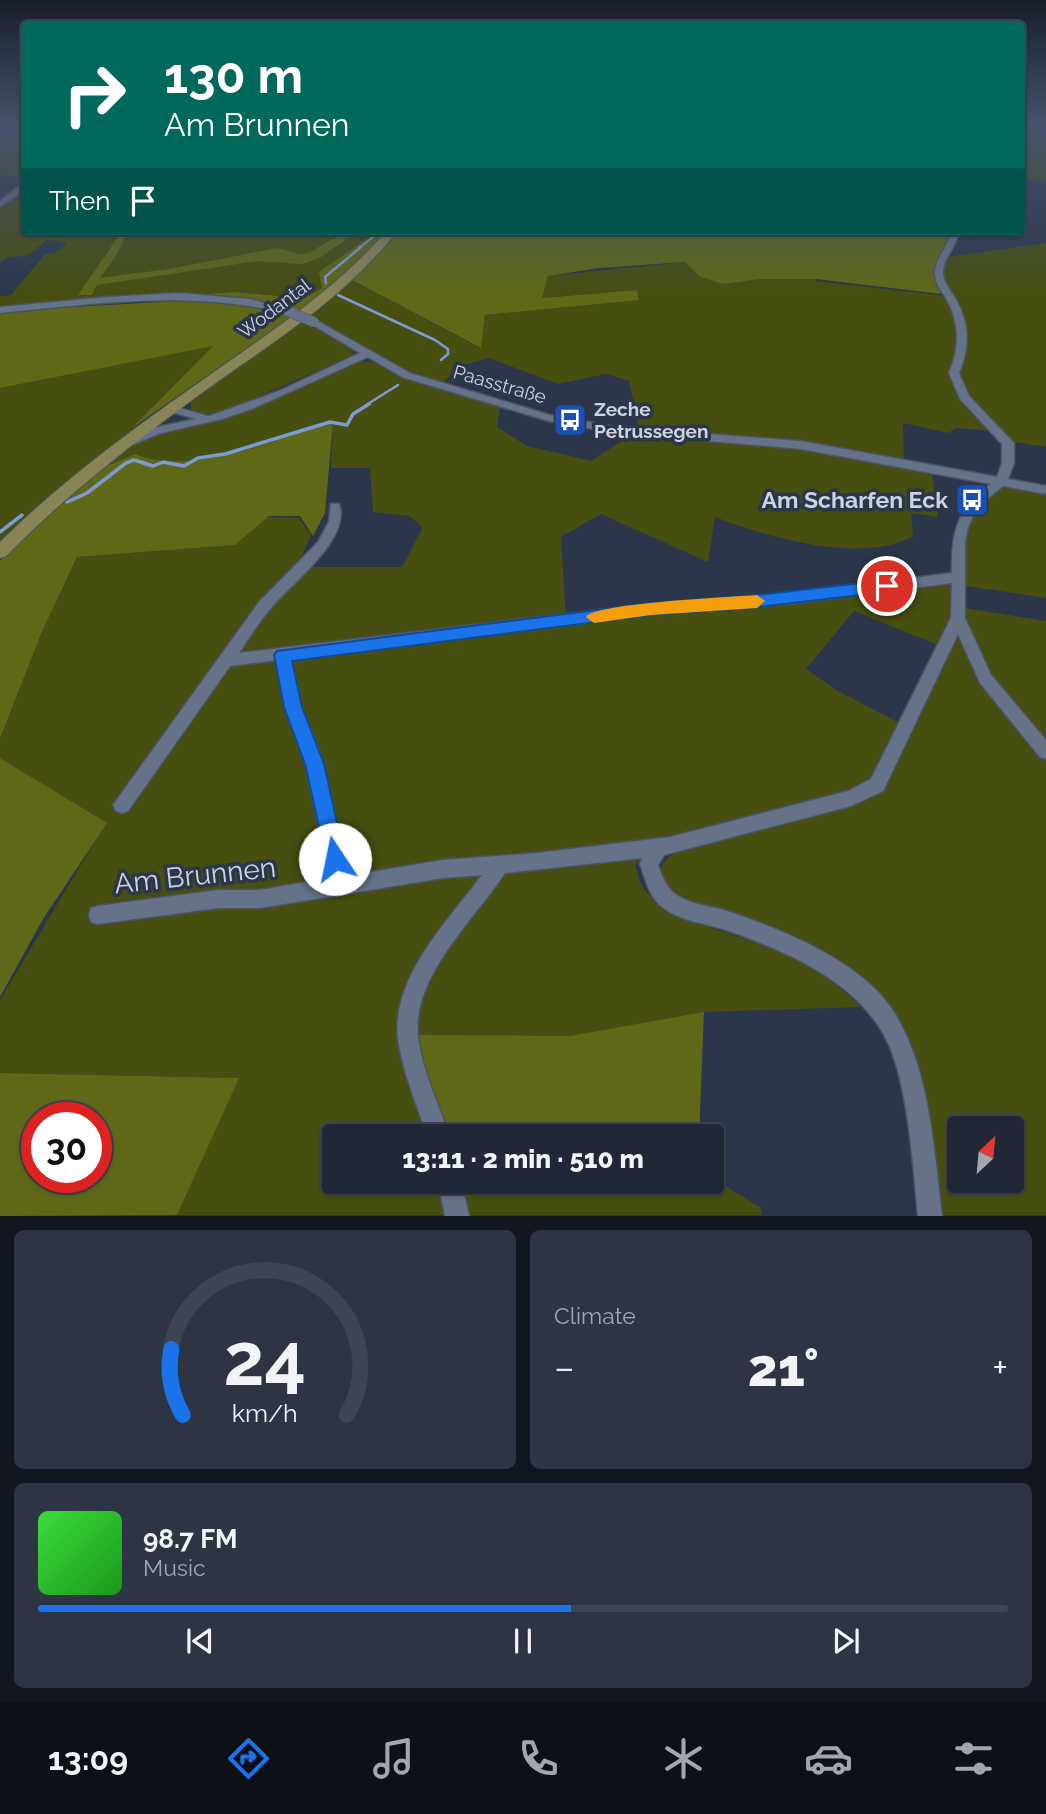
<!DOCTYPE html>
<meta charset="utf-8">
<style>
:root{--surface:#202838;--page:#2d3443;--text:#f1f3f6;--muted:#a2a6ae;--line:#3d4453;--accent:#1a73e8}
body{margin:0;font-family:Raleway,sans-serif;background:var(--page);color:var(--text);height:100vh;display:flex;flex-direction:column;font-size:26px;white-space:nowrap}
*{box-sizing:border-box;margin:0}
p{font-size:23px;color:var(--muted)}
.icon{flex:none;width:38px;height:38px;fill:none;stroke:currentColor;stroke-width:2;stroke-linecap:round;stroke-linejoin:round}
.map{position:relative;height:1216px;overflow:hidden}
.panel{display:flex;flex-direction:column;gap:14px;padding:14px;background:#12161f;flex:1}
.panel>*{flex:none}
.banner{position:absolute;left:21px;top:21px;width:1004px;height:214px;border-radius:7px;box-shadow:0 2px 5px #0004,0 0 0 2px var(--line);background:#00695c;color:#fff;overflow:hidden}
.needle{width:46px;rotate:26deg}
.fabs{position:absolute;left:947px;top:1116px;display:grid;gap:14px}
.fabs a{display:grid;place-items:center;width:77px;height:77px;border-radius:7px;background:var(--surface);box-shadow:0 2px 5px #0004,0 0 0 2px var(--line);font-size:35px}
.speed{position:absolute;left:21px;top:1102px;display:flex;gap:14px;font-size:35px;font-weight:700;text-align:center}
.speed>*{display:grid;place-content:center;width:91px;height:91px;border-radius:50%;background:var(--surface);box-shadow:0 2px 5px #0004,0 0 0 2px var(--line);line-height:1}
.speed .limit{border:10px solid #d22;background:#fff;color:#111}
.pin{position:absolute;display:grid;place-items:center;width:60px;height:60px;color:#fff;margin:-30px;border:4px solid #fff;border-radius:50%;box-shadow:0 2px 7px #0007}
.me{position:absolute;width:77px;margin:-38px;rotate:349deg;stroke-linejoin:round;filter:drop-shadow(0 0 5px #0008)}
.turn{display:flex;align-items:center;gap:24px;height:147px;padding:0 28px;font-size:32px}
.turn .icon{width:91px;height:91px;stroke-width:2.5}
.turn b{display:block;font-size:49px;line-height:60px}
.then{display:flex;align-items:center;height:66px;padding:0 28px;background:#0003;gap:14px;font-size:26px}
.big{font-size:52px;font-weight:800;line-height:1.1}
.panel .widget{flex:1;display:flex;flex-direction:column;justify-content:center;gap:10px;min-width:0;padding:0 24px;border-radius:10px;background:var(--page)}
.panel .dial{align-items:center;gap:0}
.dial svg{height:182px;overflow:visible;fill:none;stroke:var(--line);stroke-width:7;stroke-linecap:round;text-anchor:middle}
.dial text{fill:var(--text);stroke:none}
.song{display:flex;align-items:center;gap:21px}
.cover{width:84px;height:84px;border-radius:10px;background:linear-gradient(135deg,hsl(120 70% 55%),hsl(120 70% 35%))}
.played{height:7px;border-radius:4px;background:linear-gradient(90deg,var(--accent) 55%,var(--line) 55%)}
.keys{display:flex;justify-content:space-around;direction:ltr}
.heat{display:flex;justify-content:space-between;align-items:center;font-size:38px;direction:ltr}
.panel .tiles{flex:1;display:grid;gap:14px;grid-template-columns:1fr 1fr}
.widget:last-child{grid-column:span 2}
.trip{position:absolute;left:322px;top:1124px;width:402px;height:70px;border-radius:7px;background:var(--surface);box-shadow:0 2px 5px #0004,0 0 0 2px var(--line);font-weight:800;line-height:70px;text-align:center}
.dock{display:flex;height:112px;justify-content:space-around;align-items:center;background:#0d1016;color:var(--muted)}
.dock .icon{width:49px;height:49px}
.dock .current{color:var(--accent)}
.dock b{font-size:32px;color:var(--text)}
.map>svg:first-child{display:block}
.green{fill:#464e10;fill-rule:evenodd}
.forest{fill:#5e6817;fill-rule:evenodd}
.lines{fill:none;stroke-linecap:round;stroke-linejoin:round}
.stream-far2{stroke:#7c9ad4;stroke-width:2}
.stream-far1{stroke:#7c9ad4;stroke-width:2.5}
.stream{stroke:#7c9ad4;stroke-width:3.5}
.minor-casing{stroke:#4b5464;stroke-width:3}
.major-casing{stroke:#4b5464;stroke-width:2}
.minor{fill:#657288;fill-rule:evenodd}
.major{fill:#898456;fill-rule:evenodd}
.minor-bridge-casing{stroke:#4b5464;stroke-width:11;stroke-linecap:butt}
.minor-bridge{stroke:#657288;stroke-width:10}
.route{fill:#1a73e8;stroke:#114b97;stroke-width:2}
.slow{fill:#f59e0b}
.labels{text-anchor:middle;stroke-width:7;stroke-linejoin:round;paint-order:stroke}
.far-street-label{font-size:19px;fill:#ccd3df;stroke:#2b364a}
.far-poi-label{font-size:19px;font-weight:bold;fill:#ccd3df;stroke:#2b364a;text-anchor:start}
.poi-label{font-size:23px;font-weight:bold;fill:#ccd3df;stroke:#2b364a;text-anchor:end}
.near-street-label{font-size:28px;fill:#ccd3df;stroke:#2b364a}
</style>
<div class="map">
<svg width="1046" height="1216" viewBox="0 0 1046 1216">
<rect width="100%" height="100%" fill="#2b364a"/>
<g class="green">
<polygon points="0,126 24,126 24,178 0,175"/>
<polygon points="1046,126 1046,182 1022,179 1022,129"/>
<polygon points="24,189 24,231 378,231 320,272 322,288 305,298 235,292 0,308 0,296 11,295 45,254 55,253 67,243 47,240 27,256 7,257 0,263 0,208"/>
<path d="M 1046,243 L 1046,447 L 1009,441 L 966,397 L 956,374 C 976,333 960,312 941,275 L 948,257 Z"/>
<path d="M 686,262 C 712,290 727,281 761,279 C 779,278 798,279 816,279 L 816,281 L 947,296 L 962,337 L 951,372 L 953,385 L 993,431 L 956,428 L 948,433 L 903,423 L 904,461 L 839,449 L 639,430 L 629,381 L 606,374 L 558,384 L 489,358 L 458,367 L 443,383 C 417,375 391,364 367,350 C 346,337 327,323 304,314 L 350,279 L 480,348 L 485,315 L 639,299 L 637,290 L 541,298 L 548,276 Z"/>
<polygon points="301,320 353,350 352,356 232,408 207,414 191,410 191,402"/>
<polygon points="214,345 135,428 0,543 0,388"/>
<path d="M 358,361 L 372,362 L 417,382 L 500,406 L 497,427 L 527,446 L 591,461 L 631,435 L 804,448 L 932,473 L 938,517 L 911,513 L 913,536 C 864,565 766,537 715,517 L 708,562 L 601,514 L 561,537 L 566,617 L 956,581 L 951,618 L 938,645 L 854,611 L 806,669 L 838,691 L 900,723 L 867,784 L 729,826 L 659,841 L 635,865 C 638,872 639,880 642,886 C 662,920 751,938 787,954 C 817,968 838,985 861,1007 L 703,1012 L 699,1136 L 334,1136 L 334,1181 L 712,1181 L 712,1178 L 760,1207 L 762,1215 L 177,1215 L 238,1078 L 0,1073 L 0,1000 L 106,823 L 0,758 L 0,740 L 41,634 L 77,557 L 235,545 L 267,517 L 299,518 L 311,535 L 297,567 L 402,567 L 423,527 L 409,516 L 373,512 L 370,468 L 331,468 L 333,423 C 275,439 191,477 135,454 L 99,469 L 142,440 L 169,428 L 228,418 Z"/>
<path d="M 1007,487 L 1046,493 L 1046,598 L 966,586 C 964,576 960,563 960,553 C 962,528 981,494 1007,487 Z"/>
<polygon points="965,608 1046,621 1046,748 987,677 964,618"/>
<path d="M 956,632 L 962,633 L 1046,757 L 1046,1215 L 937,1215 L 902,1034 L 878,992 L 832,958 L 683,901 C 668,890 661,885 661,866 L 671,855 L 862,801 L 878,791 ZM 959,1129 L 1012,1129 L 1012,1181 L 959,1181 Z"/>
</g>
<g class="forest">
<polygon points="122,231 128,231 116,256 100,278 169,269 277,248 299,254 309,253 345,231 358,231 321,257 303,264 258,261 97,285 92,295 78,295"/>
<polygon points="378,231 391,231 300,313 277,304 205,294 235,292 305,298 322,288 319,272"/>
<polygon points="395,231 953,231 934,273 941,294 816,279 760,279 723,284 699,276 685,262 599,268 548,276 542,298 637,290 639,300 485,315 481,348 350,279"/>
<polygon points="197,300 244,304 291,317 132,428 213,346 0,388 0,311"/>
<path d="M 333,422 L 325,513 L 313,536 L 300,516 L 269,516 L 235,545 L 77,557 L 41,634 L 0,739 L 0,561 L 12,548 L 99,469 L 135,454 C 191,477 276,439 333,422 Z"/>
<polygon points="0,758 107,823 43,919 0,997"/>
<polygon points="704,1012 699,1136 446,1136 411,1035 570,1036"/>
<path d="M 0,1073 L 239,1078 L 177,1215 L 0,1216 ZM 37,1118 L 96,1118 L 96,1178 L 37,1178 Z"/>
<polygon points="456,1181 572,1181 460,1198"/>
</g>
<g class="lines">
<polyline class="stream-far2" points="359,248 381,231"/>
<g class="stream-far1">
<polyline points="326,283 325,277 361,247"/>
<polyline points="338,295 435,340 448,349 448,354 441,360"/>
<polyline points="366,405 398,385"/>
</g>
<g class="stream">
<polyline points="67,502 87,493 126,463 134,460 153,466 163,462 184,466 198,458 225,454 330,422 347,425 353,414 369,404"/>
<polyline points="0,532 22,515"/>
</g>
<defs>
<g id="minor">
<polygon points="21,185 24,185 24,190 0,207 0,201"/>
<path d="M 951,231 L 959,231 C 957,246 943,258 943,273 C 943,282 950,290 955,298 C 970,323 970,347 959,373 L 969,396 L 1014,443 L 1014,463 L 1008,479 L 1046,486 L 1046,494 L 1003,486 L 986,500 L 974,514 L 968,527 L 965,543 L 965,618 L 991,675 L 1046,740 L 1046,759 L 1040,757 L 980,683 L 958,634 L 883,791 L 851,806 L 664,855 L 658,865 C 662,877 667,889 678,896 C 691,904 709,906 724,910 C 778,928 854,958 889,1005 C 929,1060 934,1149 942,1216 L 918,1216 C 913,1165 908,1076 883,1033 C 851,978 783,950 726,930 C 705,923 678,921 661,906 C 649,896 645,878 640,864 L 642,858 L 505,873 C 474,920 411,977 418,1037 C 422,1071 439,1104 449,1136 L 427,1136 C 417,1104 402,1071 398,1038 C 391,977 449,920 482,875 L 443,878 L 260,908 L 218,908 L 98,924 L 91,922 L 89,915 L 91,908 L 98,906 L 218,890 L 260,890 L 329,878 L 303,750 L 285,707 L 277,660 L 230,666 L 128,811 L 122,813 L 116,811 L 113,805 L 259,602 L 318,542 L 329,522 L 331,504 L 339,504 C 352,538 291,584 271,608 C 259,622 249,638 239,653 L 651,604 L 795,593 L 952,573 C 951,532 957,509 991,484 L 801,449 L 617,433 L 549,421 L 402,377 L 368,357 L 252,409 L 222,419 L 161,433 L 132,445 L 128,444 L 128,438 L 153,428 L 196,419 L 168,411 L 168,407 L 172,406 L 208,416 L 215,414 L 279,391 L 360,353 L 311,324 L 311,320 L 314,319 L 410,373 L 550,415 L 617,427 L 801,441 L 997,477 L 1002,463 L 1002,444 L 960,399 L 949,373 C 960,347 960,323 946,298 C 941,290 934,282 935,272 C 935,258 949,246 951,231 ZM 952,583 L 951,618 L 871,779 L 848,791 L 670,837 L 537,853 L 443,860 L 347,876 L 319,750 L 301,707 L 291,658 L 651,614 L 795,603 Z"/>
<path d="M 179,293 L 250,299 L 290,310 L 285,313 C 187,290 99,303 0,313 L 0,307 L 107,297 Z"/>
<polygon points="438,1181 461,1181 469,1216 445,1216"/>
</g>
<path id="major" d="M 387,231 L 397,231 C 347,296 276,340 210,387 C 138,439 68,493 6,556 L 0,558 L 0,542 C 61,482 130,431 200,382 C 266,335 333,292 387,231 Z"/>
</defs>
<use href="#minor" class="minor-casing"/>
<use href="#major" class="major-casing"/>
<use href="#minor" class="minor"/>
<use href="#major" class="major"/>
<defs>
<polyline id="minor-bridge" points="285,310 314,322"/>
</defs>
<use href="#minor-bridge" class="minor-bridge-casing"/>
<use href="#minor-bridge" class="minor-bridge"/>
</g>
<linearGradient id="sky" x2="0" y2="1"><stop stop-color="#181e29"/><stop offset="0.42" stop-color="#44526b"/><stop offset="1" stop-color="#44526b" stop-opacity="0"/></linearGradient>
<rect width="1046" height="297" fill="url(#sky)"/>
<polygon class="route" points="887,580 895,586 887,592 750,608 651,615 292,661 302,707 324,764 345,859 342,867 335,870 328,867 305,764 284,707 274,655 277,651 651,603 750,596"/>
<path class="slow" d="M 757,595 L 765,601 L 757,608 L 651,615 L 594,623 L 586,617 C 594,603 733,597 757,595 Z"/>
<defs>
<symbol id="bus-square" viewBox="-11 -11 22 22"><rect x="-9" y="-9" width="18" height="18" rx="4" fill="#1a4fb4" stroke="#2b364a"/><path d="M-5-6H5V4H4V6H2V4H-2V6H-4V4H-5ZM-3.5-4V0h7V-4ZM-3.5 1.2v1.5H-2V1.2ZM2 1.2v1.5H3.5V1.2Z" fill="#fff"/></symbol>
</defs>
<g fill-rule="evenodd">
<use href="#bus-square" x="551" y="401" width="38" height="38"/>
<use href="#bus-square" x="953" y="481" width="38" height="38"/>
</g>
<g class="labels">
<g class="far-street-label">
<text transform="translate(274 308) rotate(-37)" y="7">Wodantal</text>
<text transform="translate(500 384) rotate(16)" y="7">Paasstraße</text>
</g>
<g class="far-poi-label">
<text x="594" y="416">Zeche<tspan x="594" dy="22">Petrussegen</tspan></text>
</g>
<g class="poi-label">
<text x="948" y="508">Am Scharfen Eck</text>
</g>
<g class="near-street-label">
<text transform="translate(195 875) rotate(-6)" y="10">Am Brunnen</text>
</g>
</g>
</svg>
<div class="fabs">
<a><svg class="needle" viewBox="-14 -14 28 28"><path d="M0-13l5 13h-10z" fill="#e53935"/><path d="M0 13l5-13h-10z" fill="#a2a6ae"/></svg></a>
</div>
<div class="speed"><div class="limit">30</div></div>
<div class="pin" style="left:887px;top:586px;background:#d93025"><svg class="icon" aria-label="arrive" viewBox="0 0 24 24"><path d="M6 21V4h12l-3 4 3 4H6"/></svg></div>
<svg class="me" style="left:335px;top:859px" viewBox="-20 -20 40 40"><circle r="19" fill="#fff"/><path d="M0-13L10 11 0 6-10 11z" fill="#1a73e8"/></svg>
<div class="trip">13:11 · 2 min · 510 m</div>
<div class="banner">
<div class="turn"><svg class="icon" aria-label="right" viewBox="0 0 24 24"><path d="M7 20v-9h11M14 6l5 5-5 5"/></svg><div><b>130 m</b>Am Brunnen</div></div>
<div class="then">Then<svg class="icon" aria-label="arrive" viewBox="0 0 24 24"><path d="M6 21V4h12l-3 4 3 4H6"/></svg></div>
</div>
</div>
<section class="panel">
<div class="tiles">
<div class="widget dial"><svg viewBox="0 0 100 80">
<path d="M14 69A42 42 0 1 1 86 69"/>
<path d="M14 69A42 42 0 0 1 9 40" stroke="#1a73e8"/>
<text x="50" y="56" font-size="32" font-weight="700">24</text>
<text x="50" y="72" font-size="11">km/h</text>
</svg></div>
<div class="widget"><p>Climate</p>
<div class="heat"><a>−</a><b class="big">21°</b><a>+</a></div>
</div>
<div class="widget">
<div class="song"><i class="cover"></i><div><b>98.7 FM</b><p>Music</p></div></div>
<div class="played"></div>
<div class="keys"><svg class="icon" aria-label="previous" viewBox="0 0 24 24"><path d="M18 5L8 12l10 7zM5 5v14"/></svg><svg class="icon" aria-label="pause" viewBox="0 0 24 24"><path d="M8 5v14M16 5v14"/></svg><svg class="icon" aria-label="next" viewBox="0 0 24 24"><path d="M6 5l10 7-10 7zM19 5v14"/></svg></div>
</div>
</div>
</section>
<nav class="dock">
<b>13:09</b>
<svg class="icon current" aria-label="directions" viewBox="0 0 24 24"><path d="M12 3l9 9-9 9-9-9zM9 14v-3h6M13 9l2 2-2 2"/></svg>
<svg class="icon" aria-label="music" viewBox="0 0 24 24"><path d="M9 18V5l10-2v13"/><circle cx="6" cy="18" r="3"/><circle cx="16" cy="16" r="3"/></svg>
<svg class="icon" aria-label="phone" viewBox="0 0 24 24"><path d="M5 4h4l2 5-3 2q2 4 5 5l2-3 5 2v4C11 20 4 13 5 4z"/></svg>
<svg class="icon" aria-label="climate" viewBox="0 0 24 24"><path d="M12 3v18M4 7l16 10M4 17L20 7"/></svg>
<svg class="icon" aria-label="car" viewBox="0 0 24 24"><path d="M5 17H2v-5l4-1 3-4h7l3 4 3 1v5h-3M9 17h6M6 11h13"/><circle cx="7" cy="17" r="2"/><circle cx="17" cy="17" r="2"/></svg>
<svg class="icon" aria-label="filters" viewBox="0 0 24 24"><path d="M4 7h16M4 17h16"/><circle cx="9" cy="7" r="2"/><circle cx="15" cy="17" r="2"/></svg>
</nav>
